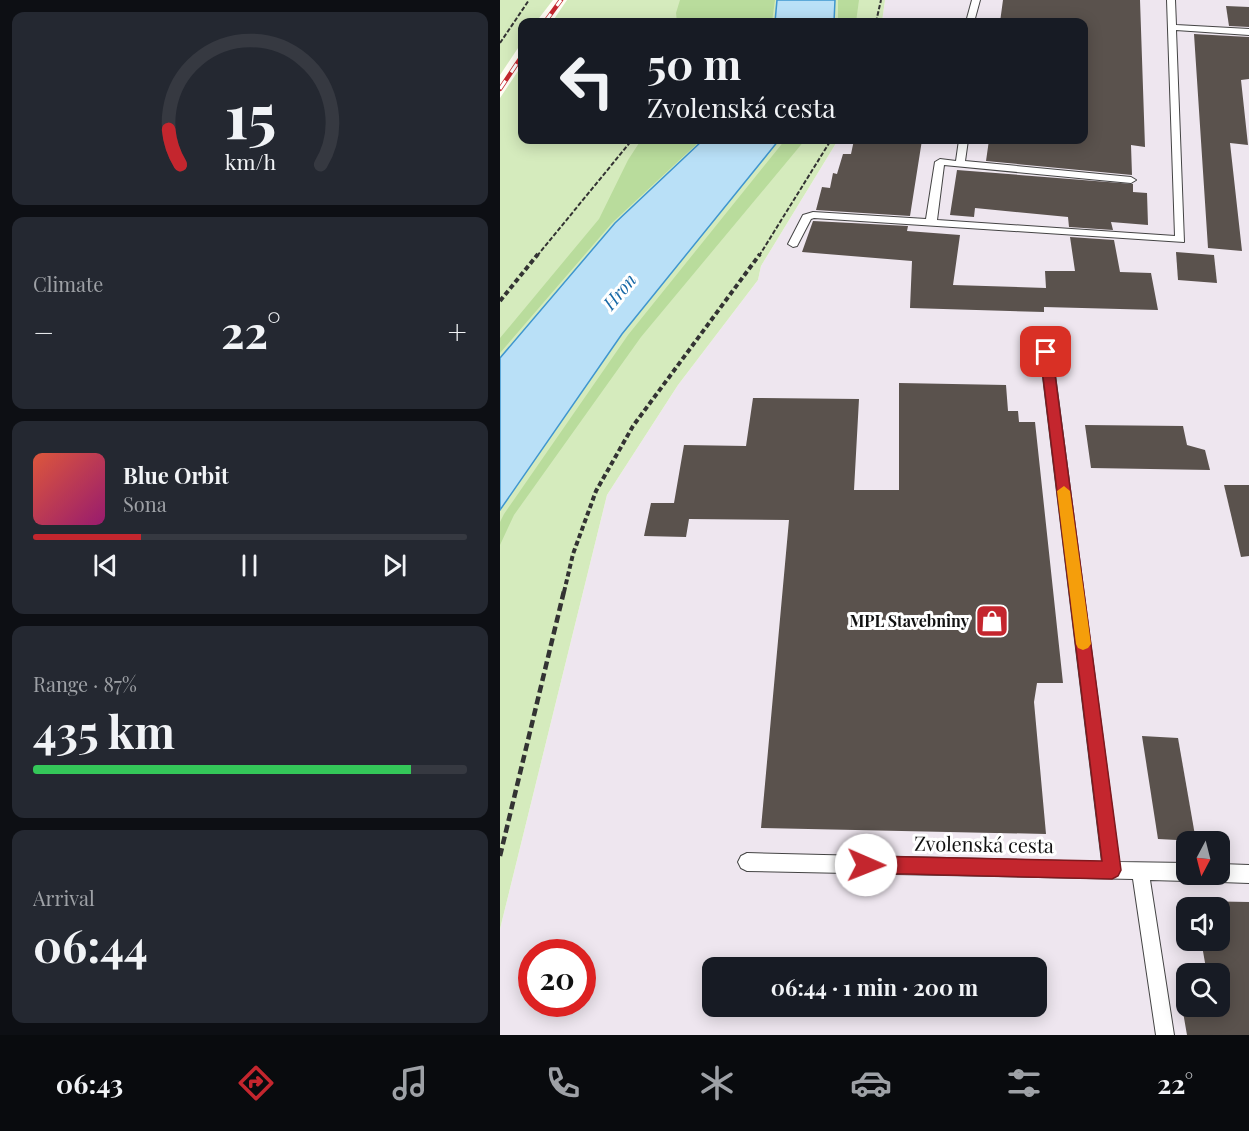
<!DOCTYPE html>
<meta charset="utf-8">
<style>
:root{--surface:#171b24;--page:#242831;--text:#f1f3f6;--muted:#9ea1a6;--line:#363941;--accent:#c4262e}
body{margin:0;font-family:"Playfair Display",serif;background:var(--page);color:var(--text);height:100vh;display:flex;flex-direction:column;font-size:22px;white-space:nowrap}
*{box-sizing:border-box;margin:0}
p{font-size:20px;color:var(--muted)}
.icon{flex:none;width:33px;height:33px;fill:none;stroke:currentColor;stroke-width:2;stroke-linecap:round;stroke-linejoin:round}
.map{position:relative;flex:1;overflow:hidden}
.panel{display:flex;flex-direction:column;gap:12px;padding:12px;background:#0d0f14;width:500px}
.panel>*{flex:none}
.guide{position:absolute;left:18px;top:18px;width:570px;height:126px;border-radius:12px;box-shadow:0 3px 15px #0003;background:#171b24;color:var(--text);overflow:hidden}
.needle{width:39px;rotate:187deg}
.buttons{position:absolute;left:676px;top:831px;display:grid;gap:12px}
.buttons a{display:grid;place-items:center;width:54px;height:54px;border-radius:12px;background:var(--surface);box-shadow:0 3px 15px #0003;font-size:30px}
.speed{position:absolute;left:18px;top:939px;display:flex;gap:12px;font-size:30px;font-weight:700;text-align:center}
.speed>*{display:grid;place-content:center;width:78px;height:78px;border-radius:50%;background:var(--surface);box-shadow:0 3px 15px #0003;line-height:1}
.speed .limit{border:9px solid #d22;background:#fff;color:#111}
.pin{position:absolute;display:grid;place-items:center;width:51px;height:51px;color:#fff;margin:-26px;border-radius:12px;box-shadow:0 3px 9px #0006}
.me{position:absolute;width:66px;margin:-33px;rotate:91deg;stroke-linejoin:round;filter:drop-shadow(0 0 4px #0008)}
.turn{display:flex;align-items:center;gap:21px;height:126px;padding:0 30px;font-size:27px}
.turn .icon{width:78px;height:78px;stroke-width:2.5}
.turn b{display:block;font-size:42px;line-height:51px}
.big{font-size:45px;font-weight:700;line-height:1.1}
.panel .widget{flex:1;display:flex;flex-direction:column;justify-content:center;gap:9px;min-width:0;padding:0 21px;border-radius:12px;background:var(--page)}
.panel .dial{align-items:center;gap:0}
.dial svg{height:156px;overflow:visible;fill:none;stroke:var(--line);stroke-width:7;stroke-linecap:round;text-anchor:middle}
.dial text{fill:var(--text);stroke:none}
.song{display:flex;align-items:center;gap:18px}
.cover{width:72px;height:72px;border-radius:9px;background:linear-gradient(135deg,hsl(10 70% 55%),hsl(320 70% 35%))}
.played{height:6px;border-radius:3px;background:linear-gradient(90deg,var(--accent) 25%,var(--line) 25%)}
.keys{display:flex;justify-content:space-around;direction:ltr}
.heat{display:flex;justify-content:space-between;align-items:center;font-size:33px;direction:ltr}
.charge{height:9px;border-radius:4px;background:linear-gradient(90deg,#34c759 87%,var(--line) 0)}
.trip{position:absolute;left:202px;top:957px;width:345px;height:60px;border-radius:12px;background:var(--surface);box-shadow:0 3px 15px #0003;font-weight:700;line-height:60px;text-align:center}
.dock{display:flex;height:96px;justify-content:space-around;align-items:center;background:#090b0e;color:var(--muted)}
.dock .icon{width:42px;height:42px}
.dock .active{color:var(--accent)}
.dock b{font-size:27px;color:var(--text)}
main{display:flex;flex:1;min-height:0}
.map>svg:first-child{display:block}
.industrial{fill:#eee6ef;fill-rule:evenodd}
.green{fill:#d5ebbd}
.forest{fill:#b9dc9c}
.water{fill:#b9e0f7;stroke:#3f96cf;stroke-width:1.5}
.building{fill:#5a524d}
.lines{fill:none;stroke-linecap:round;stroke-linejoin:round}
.lane-casing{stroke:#444;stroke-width:2}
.path-far2{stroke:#333;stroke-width:2;stroke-dasharray:4.5 2;stroke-linecap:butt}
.path-far1{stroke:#333;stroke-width:4;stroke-dasharray:5 3;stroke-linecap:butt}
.path{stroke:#333;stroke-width:4.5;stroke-dasharray:8 4;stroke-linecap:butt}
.lane{fill:#fff;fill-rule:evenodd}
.rail-casing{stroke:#c4262e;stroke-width:4.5}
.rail{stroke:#fff;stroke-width:3;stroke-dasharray:10;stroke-linecap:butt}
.route{fill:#c4262e;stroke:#7f191e;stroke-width:1.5}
.slow{fill:#f59e0b}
.labels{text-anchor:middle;stroke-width:6;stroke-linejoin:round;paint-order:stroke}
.poi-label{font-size:16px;font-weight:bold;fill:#111;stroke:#fff;text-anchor:end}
.water-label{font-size:18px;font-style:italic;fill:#1768a6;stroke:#fff}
.near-street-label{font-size:20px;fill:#111;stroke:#fff}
</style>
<main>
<section class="panel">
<div class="widget dial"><svg viewBox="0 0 100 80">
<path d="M14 69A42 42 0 1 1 86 69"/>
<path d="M14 69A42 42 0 0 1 8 51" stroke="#c4262e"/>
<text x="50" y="56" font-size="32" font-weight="700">15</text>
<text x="50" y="72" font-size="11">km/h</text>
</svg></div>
<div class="widget"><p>Climate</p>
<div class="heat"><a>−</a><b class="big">22°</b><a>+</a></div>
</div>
<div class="widget">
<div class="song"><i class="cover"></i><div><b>Blue Orbit</b><p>Sona</p></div></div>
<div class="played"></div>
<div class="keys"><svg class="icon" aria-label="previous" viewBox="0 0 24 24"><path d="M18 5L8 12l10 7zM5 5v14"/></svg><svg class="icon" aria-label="pause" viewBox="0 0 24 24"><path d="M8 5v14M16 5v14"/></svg><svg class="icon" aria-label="next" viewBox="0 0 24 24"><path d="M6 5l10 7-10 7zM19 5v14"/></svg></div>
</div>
<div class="widget"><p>Range · 87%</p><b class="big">435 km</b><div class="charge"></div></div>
<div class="widget"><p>Arrival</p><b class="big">06:44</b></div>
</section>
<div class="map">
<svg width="750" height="1035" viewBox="0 0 750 1035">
<rect width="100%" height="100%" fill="#fffdf5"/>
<path class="industrial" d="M 385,0 L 749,0 L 749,1035 L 0,1035 L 0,929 L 107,495 L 178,385 L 258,280 L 261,266 L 338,140 L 584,140 L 584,22 L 382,22 ZM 687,842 L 720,842 L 720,874 L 687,874 ZM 687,908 L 720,908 L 720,940 L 687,940 ZM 32,952 L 82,952 L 82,1004 L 32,1004 ZM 213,968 L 537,968 L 537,1006 L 213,1006 ZM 687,974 L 720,974 L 720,1006 L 687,1006 Z"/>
<g class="green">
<polygon points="0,0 53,0 36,22 22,22 22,42 0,75"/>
<polygon points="67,0 277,0 275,22 52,22"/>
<polygon points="335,0 385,0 382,22 334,22"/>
<polygon points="22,65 22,140 203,140 115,223 0,358 0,98"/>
<polygon points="279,140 338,140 261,266 258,280 178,385 107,495 0,929 0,510 122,334"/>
</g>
<g class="forest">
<polygon points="180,0 275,0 272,22 177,22 176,13"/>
<polygon points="338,0 359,0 356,22 338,22"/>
<polygon points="141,140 201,140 112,223 0,353 0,338 99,219 128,160"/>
<polygon points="285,140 305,140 141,337 14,515 0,545 0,522 4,514 128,335"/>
</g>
<g class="water">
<polygon points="277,0 335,0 334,22 275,22"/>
<polygon points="203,140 279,140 122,334 0,510 0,358 115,223"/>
</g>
<g class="building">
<polygon points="503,0 640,0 645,147 631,145 632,175 486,161 489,140 584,140 584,22 500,22"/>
<polygon points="726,6 750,7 750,27 729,26"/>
<polygon points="694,34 750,37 750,79 741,80 748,145 730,143 742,251 708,248"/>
<polygon points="354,140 422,140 410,216 316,210 322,187 330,188 333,173 337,174 343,154 351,154"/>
<polygon points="457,170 633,184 633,192 647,193 648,225 611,222 613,230 569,227 568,217 475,208 474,217 450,215"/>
<polygon points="313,221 408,226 407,231 460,235 453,285 546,288 545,271 575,271 570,237 614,240 620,272 651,273 658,310 544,307 544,312 410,308 412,261 302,252"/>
<polygon points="676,252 714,255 717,283 678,280"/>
<polygon points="399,383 506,385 508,411 518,411 519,422 535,422 563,683 537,683 534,702 546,834 261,828 289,520 189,519 186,537 144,536 151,503 174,503 184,445 246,446 253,398 359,399 354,490 399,490"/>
<polygon points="585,425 683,426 687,445 705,450 710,470 591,468"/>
<polygon points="724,485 750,485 750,556 741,557"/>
<polygon points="642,736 678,738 696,841 658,839"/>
<polygon points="694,901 750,902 750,1035 687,1035 683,1012 714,1012 713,1006 720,1006 720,974 707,974 701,940 720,940 720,908 695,908"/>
</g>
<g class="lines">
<defs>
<g id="lane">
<polygon points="472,0 480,0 474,22 466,22"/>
<polygon points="667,0 675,0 676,25 750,29 750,35 676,30 684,242 314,218 311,219 297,246 293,247 288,244 303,215 313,212 426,219 435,162 440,159 456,161 459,140 468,140 465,161 631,177 636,180 631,183 444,165 437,220 675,236"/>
<polygon points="546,348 552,352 619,862 687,863 687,874 695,874 693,878 687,881 650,880 674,1035 656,1035 633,879 247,871 241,868 238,862 241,856 247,853 602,862 540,352"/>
<polygon points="720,864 750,865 750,883 720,882 714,879 712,874 720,874"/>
</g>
</defs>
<use href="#lane" class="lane-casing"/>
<g class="path-far2">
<polyline points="376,22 381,0"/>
<polyline points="0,43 29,0"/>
<polyline points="37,256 132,140"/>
<polyline points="259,256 331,140"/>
</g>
<g class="path-far1">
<polyline points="0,301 38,254"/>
<polyline points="64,592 73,554 96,491 133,426 260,254"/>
</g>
<polyline class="path" points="0,856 64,591"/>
<use href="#lane" class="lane"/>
<defs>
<g id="rail">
<polyline points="45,22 61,0"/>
<polyline points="0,89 22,56"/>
</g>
</defs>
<use href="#rail" class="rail-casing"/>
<use href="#rail" class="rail"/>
</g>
<polygon class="route" points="546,347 552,352 621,870 618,876 612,879 366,873 360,871 358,865 360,859 366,856 602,861 540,352"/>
<polygon class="slow" points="564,486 570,491 591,644 588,648 583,650 578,648 576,644 557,491"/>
<defs>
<symbol id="shop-square" viewBox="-11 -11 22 22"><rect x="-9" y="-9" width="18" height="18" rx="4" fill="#c4262e" stroke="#fff"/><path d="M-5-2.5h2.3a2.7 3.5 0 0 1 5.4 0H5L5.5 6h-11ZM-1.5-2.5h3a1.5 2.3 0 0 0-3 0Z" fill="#fff"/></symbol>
</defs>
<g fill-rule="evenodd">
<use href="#shop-square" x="473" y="602" width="38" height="38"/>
</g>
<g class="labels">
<g class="poi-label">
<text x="469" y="627">MPL Stavebniny</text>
</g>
<g class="water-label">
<text transform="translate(120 292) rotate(-50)" y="6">Hron</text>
</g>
<g class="near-street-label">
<text transform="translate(484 845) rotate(1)" y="7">Zvolenská cesta</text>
</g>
</g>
</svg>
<div class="buttons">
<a><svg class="needle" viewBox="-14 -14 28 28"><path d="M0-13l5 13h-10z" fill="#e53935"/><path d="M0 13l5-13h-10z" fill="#9ea1a6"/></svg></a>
<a><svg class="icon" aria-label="sound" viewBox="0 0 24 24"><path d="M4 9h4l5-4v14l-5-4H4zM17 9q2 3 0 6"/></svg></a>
<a><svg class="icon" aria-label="search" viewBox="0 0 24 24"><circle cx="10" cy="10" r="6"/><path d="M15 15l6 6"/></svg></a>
</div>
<div class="speed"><div class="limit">20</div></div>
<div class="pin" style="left:546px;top:352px;background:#d93025"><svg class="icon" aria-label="arrive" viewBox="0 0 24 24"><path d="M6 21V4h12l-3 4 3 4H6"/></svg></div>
<svg class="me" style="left:366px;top:865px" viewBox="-20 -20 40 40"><circle r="19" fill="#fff"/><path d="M0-13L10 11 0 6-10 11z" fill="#c4262e"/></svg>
<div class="trip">06:44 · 1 min · 200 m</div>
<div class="guide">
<div class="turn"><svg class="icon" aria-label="left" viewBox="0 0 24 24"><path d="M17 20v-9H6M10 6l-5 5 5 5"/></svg><div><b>50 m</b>Zvolenská cesta</div></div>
</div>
</div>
</main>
<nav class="dock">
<b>06:43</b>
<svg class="icon active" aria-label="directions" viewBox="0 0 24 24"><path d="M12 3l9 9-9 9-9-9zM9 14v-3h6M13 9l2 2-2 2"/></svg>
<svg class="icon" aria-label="music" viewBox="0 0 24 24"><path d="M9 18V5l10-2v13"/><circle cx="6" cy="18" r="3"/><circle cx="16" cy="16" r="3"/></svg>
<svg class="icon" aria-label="phone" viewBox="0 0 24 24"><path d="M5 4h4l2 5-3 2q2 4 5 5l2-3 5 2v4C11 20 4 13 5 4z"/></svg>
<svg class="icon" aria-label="climate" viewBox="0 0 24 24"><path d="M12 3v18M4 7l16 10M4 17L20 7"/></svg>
<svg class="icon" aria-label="car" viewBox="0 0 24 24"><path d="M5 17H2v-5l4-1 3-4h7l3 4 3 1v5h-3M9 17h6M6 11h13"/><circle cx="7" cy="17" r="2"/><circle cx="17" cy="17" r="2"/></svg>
<svg class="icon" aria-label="filters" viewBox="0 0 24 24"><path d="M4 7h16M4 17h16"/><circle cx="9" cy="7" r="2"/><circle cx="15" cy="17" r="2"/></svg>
<b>22°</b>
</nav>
